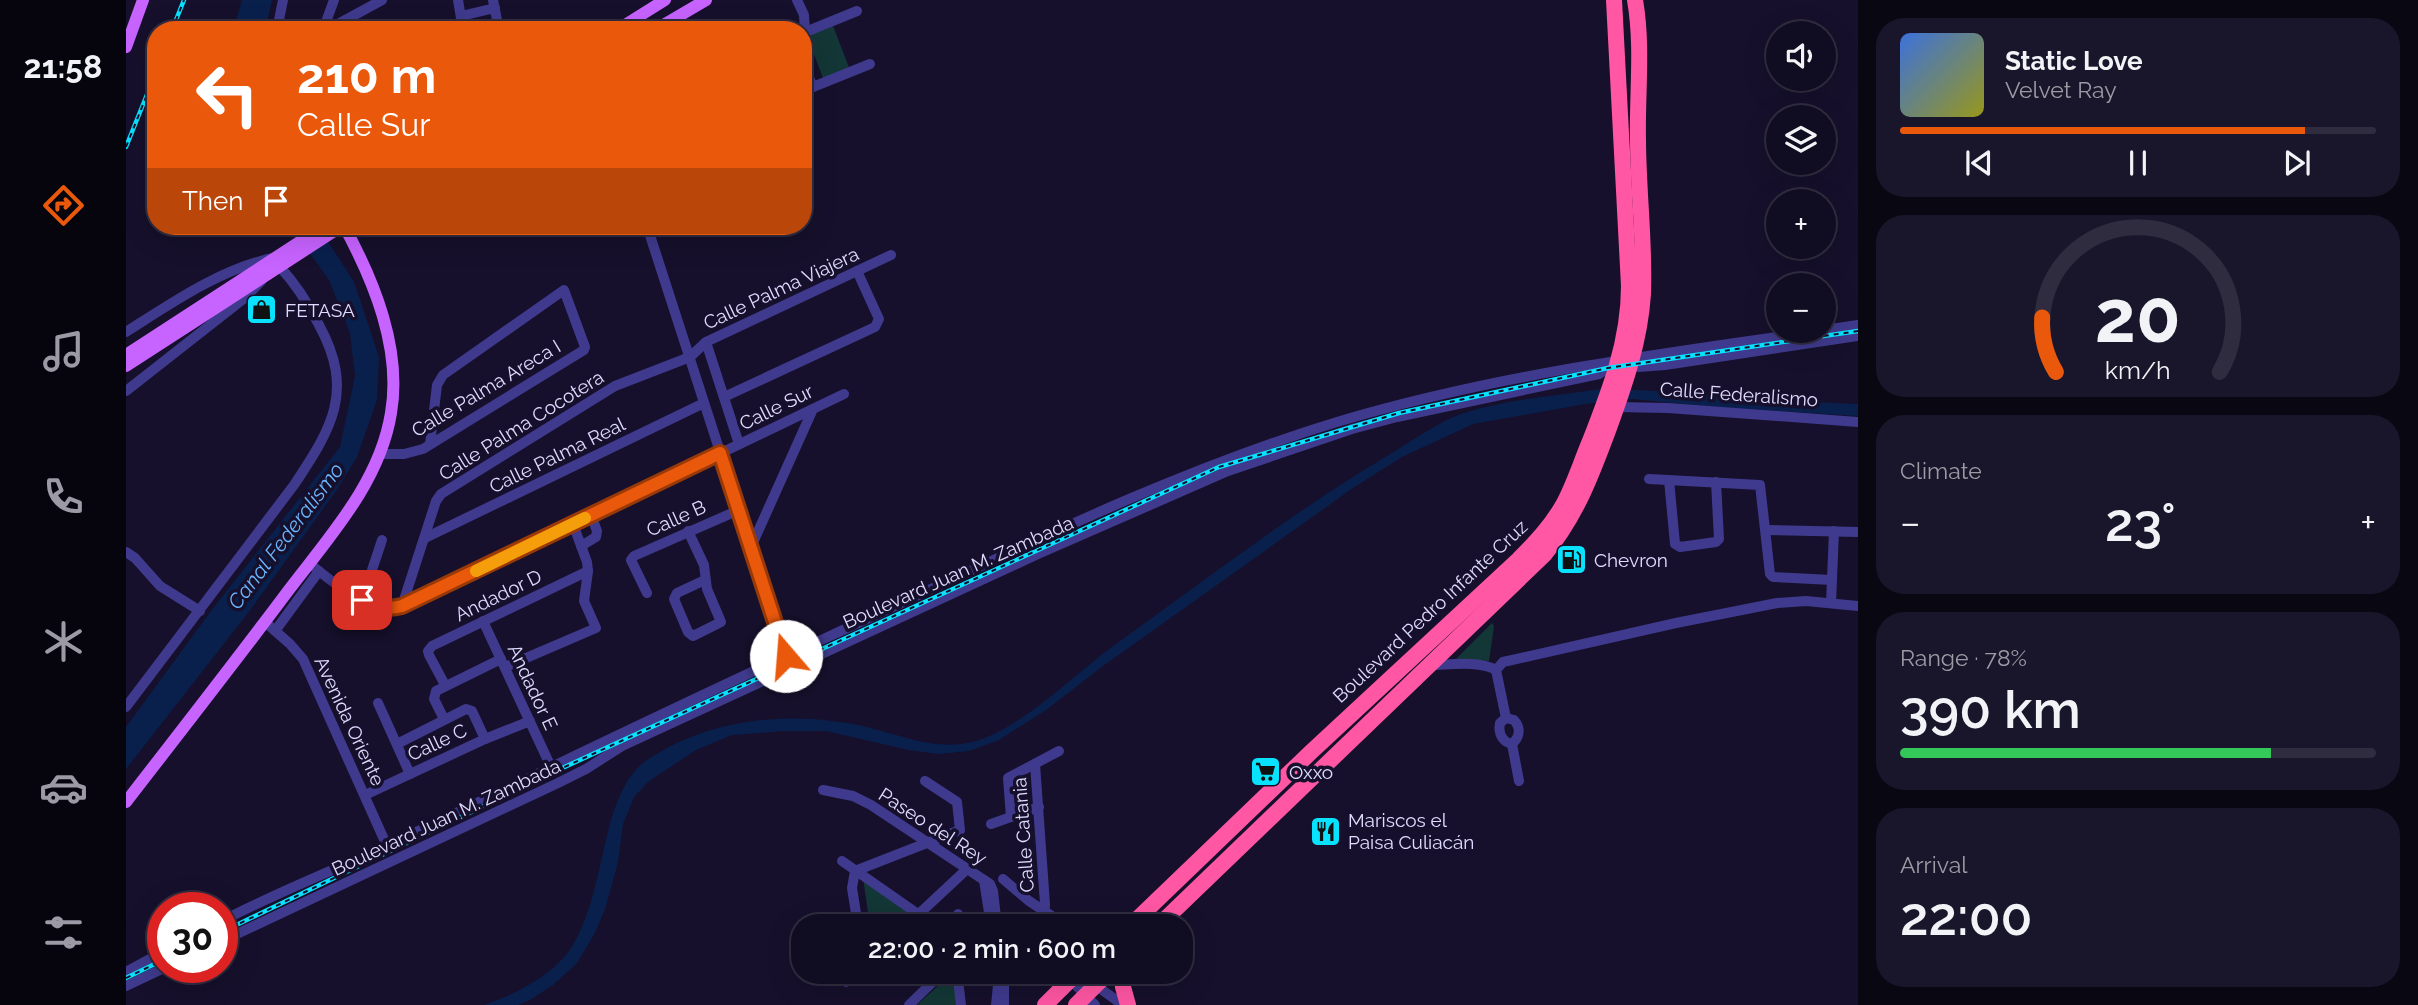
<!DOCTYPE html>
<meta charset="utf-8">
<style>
:root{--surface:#100c21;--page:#19152a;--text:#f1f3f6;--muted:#9c9ba5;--line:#302c3f;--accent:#ea580c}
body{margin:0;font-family:Raleway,sans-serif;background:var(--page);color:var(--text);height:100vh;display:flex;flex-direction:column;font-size:26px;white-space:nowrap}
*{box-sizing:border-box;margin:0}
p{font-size:23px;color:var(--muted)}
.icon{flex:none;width:38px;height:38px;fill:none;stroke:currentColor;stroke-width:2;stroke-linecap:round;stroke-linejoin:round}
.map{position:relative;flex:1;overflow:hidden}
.details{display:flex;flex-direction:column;gap:18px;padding:18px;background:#090712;width:560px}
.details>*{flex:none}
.top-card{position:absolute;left:21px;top:21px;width:665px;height:214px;border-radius:28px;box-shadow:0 7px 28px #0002,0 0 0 2px var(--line);background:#ea580c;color:#fff;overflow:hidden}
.controls{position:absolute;left:1640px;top:21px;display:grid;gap:14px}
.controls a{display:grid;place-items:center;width:70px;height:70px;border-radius:50%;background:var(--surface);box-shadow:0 7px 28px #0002,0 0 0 2px var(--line);font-size:35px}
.speed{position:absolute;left:21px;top:892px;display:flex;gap:14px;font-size:35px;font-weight:700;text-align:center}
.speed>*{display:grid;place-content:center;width:91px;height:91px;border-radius:50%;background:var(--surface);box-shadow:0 7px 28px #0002,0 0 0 2px var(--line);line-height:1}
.speed .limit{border:10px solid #d22;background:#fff;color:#111}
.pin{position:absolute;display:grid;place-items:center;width:60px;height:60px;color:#fff;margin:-30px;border-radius:14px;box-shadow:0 4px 10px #0006}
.me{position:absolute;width:77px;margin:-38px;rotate:342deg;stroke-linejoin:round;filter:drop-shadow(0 0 5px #0008)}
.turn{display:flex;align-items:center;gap:24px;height:147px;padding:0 35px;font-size:32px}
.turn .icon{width:91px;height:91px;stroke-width:2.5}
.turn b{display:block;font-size:49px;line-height:60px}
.then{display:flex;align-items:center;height:66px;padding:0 35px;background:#0003;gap:14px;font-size:26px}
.big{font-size:52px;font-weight:600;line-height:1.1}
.details .card{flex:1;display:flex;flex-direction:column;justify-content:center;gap:10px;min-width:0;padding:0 24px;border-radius:28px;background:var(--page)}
.details .dial{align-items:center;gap:0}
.dial svg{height:182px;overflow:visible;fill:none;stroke:var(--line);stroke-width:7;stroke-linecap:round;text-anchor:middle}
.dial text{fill:var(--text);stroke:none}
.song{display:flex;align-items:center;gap:21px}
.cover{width:84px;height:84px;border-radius:10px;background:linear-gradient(135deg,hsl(220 70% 55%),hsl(60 70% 35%))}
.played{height:7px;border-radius:4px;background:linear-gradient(90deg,var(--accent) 85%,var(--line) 85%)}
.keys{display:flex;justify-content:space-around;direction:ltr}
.heat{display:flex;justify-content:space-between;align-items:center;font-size:38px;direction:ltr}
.charge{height:10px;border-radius:5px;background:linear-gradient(90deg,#34c759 78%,var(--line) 0)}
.trip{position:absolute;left:665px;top:914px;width:402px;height:70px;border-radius:28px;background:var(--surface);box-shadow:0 7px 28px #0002,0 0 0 2px var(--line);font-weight:600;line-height:70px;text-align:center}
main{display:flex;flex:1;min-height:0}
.tab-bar{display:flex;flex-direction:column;width:126px;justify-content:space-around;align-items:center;background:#06050d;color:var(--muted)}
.tab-bar .icon{width:49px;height:49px}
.tab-bar .current{color:var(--accent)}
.tab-bar b{font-size:32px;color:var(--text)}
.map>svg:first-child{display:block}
.green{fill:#133736}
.water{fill:#09204d}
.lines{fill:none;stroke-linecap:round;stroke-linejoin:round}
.minor{stroke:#3f3a8d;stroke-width:10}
.major{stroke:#c763ff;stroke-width:12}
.highway{stroke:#ff57a4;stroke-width:16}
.rail-casing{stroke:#08e2ff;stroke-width:4.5}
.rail{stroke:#16102c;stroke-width:2;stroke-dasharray:5;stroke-linecap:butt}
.route-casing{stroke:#983908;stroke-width:18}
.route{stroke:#ea580c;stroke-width:12}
.slow{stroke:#f59e0b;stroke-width:12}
.labels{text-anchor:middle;stroke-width:7;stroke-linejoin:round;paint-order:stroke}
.street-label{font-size:19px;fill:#e0dcff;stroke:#16102c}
.poi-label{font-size:19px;fill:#e0dcff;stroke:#16102c;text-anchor:start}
.water-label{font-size:21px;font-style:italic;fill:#6ab7ff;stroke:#16102c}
</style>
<main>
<nav class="tab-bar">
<b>21:58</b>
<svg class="icon current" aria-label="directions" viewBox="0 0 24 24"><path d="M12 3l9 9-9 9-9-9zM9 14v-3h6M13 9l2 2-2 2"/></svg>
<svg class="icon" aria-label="music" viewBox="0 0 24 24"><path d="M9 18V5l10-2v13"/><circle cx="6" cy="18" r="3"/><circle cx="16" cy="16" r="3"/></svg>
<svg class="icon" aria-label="phone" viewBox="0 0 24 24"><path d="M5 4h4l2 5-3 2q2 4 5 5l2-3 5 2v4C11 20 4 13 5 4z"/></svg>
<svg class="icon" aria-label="climate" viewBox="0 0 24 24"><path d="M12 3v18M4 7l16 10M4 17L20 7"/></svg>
<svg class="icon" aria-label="car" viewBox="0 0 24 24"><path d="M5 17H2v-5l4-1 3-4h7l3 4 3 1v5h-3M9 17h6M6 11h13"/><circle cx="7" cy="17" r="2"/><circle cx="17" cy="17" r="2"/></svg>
<svg class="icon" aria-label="filters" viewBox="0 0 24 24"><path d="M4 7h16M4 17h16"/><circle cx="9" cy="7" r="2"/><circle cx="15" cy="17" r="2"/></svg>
</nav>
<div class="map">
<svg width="1732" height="1005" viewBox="0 0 1732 1005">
<rect width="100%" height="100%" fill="#16102c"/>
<g class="green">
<polygon points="707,26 724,70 697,78 683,41 678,43 677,38"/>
<polygon points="1366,623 1368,626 1363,661 1329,660"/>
<polygon points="737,878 786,912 773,926 744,926"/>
<polygon points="828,971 836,1005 791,1005"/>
</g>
<g class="water">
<polygon points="116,0 146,0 139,30 107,30"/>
<polygon points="164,226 192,226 228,282 253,357 251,400 231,457 210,491 125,609 0,769 0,727 85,611 214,447 229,376 224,333 203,280"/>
<path d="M 1475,389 C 1561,390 1646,402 1732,404 L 1732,416 L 1603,408 L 1506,399 L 1459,404 L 1347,424 L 1276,457 L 1227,488 L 977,666 L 920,710 L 873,740 L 843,751 L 812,754 L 783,750 L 700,731 L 657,731 L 606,735 L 570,750 L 523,781 L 508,797 L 497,824 L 492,862 L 479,909 L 469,933 L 451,963 L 427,985 L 404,1000 L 392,1005 L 358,1005 C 387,995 420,979 440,955 C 466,922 473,864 484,824 C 490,802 501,773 521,760 C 586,717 667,710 741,727 C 777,736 813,752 850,741 C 897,727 946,676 986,647 C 1078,581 1168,511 1266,453 C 1286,441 1317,419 1338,413 C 1382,399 1430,396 1475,389 Z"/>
</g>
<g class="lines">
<g class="minor">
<polyline points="332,0 337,30"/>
<polyline points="367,0 373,30"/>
<polyline points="671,0 678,15 679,32"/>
<polyline points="335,16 369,8"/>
<polyline points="151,30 157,0"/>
<polyline points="197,30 208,0"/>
<polyline points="201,30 256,0"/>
<polyline points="677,33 731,11"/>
<polyline points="677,64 687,87"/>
<polyline points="677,91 744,64"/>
<polyline points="521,226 660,656"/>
<polyline points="1698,330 1732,325"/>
<path d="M 0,332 C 44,304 96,268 147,258"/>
<polyline points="580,342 613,444"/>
<polyline points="1499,363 1513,367 1539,365 1732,336"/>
<polyline points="0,391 121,296 136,280"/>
<polyline points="598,397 749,327 753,319 731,271"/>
<polyline points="1491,407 1542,408 1732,422"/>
<polyline points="254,454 278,454 297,449 458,350 459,347 438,290 317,375 311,385 304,444"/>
<polyline points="1523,479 1634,485 1644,574 1647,577 1706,580"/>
<polyline points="1543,480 1549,544 1554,547 1590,542 1593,539 1590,482"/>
<polyline points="1640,530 1732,532"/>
<polyline points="562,531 578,565 581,589 595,622 567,636 562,632 548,599 551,593 579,580"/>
<polyline points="299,538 578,403"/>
<polyline points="455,546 470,537 471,531 465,515"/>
<polyline points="625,547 687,409"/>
<polyline points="0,552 9,558 34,586 74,611"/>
<path d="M 183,563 C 206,582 245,615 276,606 L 718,394"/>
<polyline points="521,593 505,560 508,556 613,510"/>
<polyline points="236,600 256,540"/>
<polyline points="1705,603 1708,531"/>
<polyline points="276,606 310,501 315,494 489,386 564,357 580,342 765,255"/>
<polyline points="357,621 425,767"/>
<polyline points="139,622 164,644 177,659 261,846"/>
<polyline points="149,631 193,571"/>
<path d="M 1303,665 C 1323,665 1352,660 1370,670"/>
<polyline points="379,667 470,628 458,601 462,571 461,562 447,524"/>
<polyline points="1370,670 1377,662 1550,623 1651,603 1680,601 1732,606"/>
<polyline points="1370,670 1380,718"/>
<polyline points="319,685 303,655 302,651 306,646 462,571"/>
<polyline points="252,703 284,774"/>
<path d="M 0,707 L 168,485 C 206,428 229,391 193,325 C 182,303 170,284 153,266"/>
<path d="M 1380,718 L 1388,720 C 1395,728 1394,737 1386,744 C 1376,742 1372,733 1374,723 Z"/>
<polyline points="318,719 308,699 310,691 375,659"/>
<polyline points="271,744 340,709 346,711 359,739"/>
<polyline points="1386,744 1393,781"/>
<polyline points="909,764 919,904 918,926"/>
<polyline points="697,790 727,796 745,805 864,884 867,891 871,926"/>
<polyline points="239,795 359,739 404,721"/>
<polyline points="885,817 882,778 933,751"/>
<polyline points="865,824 913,807"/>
<polyline points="716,861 792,914"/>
<polyline points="877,879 903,901 941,926"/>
<polyline points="858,880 864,919"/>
<path d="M 96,921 C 157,889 222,865 284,835 C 424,768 563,700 704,636 C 870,560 1036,475 1211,422 C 1368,375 1531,354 1693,331"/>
<polyline points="732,926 726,888 729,871 834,830 831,802 799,781"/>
<polyline points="780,926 840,870"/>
<polyline points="827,926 832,914"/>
<polyline points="960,926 983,919"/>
<polyline points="96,941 432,783 460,769 496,746 912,554 1102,471 1226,429 1271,417 1473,374 1488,364"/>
<polyline points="831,971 835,1005"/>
<polyline points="936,971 969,1005"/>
<polyline points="950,971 997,1005"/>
<polyline points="0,972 37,952"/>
<polyline points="720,982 731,971"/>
<polyline points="878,983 878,1005"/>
<polyline points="0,986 38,968"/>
<polyline points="783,1005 818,971"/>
<polyline points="870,1005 872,985 871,971"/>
</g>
<g class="major">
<polyline points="491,30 539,0"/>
<polyline points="529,30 580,0"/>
<polyline points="0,47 17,0"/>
<polyline points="0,355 198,226"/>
<polyline points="0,366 216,226"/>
<path d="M 0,802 C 54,732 109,662 162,591 C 203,537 254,482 265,413 C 276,349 248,281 218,226"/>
</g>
<g class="highway">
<path d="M 1004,926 L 1185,752 L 1393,559 C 1410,542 1425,526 1437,505 C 1448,485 1455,462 1464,441 C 1484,390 1503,341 1503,286 L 1488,0"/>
<path d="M 1032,926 L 1418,555 C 1450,517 1466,474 1483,428 C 1499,384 1514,341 1517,294 C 1519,242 1512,190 1512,139 C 1511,93 1517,46 1509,0"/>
<polyline points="996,971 997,987 1002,1005"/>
<polyline points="919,1005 953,971"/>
<polyline points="950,1005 984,971"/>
</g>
<defs>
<g id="rail">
<polyline points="46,30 58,0"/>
<polyline points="0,147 30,72"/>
<polyline points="96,932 432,770 1093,467 1273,413 1482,368 1732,331"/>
<polyline points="0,978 37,960"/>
</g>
</defs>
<use href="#rail" class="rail-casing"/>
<use href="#rail" class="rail"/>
</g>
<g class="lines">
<defs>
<path id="route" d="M 236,600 C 251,607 260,610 276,606 L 594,453 L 660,656"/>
</defs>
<use href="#route" class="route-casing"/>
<use href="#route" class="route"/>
<polyline class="slow" points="350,571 459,518"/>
</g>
<defs>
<symbol id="shop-square" viewBox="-11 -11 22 22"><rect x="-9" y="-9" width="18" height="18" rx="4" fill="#08e2ff" stroke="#16102c"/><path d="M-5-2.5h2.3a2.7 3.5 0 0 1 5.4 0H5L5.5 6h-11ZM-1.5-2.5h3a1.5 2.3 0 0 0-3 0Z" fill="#111"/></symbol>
<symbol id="fuel-square" viewBox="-11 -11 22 22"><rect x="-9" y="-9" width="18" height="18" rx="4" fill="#08e2ff" stroke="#16102c"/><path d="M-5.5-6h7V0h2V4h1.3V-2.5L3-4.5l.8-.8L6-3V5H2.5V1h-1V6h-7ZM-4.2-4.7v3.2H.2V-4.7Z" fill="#111"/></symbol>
<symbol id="supermarket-square" viewBox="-11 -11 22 22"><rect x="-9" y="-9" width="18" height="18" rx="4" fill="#08e2ff" stroke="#16102c"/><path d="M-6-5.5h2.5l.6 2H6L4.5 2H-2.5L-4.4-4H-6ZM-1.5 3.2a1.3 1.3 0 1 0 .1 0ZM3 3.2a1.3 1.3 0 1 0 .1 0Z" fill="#111"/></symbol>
<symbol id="restaurant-square" viewBox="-11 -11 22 22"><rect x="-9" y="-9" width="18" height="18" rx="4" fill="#08e2ff" stroke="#16102c"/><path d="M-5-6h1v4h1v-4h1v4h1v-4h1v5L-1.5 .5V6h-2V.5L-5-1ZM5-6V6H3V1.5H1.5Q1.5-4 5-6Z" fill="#111"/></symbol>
</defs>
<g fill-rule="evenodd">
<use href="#shop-square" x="118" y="292" width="35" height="35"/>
<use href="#fuel-square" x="1428" y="542" width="35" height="35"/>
<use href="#supermarket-square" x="1122" y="754" width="35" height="35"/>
<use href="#restaurant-square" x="1182" y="814" width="35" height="35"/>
</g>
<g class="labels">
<g class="street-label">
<text transform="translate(655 288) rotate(-25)" y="7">Calle Palma Viajera</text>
<text transform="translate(360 388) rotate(-31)" y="7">Calle Palma Areca I</text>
<text transform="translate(1613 394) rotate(4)" y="7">Calle Federalismo</text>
<text transform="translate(650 407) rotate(-26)" y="7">Calle Sur</text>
<text transform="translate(395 425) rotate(-32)" y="7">Calle Palma Cocotera</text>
<text transform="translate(431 455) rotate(-26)" y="7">Calle Palma Real</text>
<text transform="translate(550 518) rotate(-24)" y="7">Calle B</text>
<text transform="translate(832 572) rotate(-24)" y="7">Boulevard Juan M. Zambada</text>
<text transform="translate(372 595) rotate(-26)" y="7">Andador D</text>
<text transform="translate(1304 611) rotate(-43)" y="7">Boulevard Pedro Infante Cruz</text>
<text transform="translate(407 687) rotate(65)" y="7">Andador E</text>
<text transform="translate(224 721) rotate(65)" y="7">Avenida Oriente</text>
<text transform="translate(311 742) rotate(-25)" y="7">Calle C</text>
<text transform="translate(320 817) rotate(-25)" y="7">Boulevard Juan M. Zambada</text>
<text transform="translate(807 826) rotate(33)" y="7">Paseo del Rey</text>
<text transform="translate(897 835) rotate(-94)" y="7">Calle Catania</text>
</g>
<g class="poi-label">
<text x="159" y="317">FETASA</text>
<text x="1468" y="567">Chevron</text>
<text x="1163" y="779">Oxxo</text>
<text x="1222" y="827">Mariscos el<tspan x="1222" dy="22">Paisa Culiacán</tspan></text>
</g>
<g class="water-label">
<text transform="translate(160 536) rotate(-53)" y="7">Canal Federalismo</text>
</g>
</g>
</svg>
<div class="controls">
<a><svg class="icon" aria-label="sound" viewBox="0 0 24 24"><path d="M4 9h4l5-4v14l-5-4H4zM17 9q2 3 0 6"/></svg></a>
<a><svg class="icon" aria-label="layers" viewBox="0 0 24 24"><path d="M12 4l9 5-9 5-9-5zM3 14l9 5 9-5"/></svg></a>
<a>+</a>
<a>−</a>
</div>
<div class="speed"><div class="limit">30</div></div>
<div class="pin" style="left:236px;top:600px;background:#d93025"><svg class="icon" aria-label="arrive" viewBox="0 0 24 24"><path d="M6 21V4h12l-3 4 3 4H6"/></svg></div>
<svg class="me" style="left:660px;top:656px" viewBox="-20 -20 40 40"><circle r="19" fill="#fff"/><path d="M0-13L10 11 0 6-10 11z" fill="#ea580c"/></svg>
<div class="trip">22:00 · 2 min · 600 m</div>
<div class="top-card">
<div class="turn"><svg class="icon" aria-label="left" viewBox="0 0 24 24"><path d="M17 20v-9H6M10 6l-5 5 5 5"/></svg><div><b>210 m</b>Calle Sur</div></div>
<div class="then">Then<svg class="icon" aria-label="arrive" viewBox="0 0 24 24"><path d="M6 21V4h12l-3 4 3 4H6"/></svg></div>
</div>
</div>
<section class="details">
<div class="card">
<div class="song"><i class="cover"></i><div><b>Static Love</b><p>Velvet Ray</p></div></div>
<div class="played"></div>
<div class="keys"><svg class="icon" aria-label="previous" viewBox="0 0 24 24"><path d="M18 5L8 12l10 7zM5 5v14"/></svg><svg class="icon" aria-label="pause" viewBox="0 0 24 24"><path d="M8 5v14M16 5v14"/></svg><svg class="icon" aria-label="next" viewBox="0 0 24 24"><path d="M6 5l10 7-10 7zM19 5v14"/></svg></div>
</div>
<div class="card dial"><svg viewBox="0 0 100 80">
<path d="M14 69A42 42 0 1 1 86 69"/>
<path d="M14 69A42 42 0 0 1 8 45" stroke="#ea580c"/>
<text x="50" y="56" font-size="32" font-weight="700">20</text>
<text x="50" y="72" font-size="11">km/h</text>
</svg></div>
<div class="card"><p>Climate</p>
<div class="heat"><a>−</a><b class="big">23°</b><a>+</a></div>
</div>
<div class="card"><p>Range · 78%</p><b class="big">390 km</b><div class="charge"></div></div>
<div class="card"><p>Arrival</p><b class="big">22:00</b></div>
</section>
</main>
